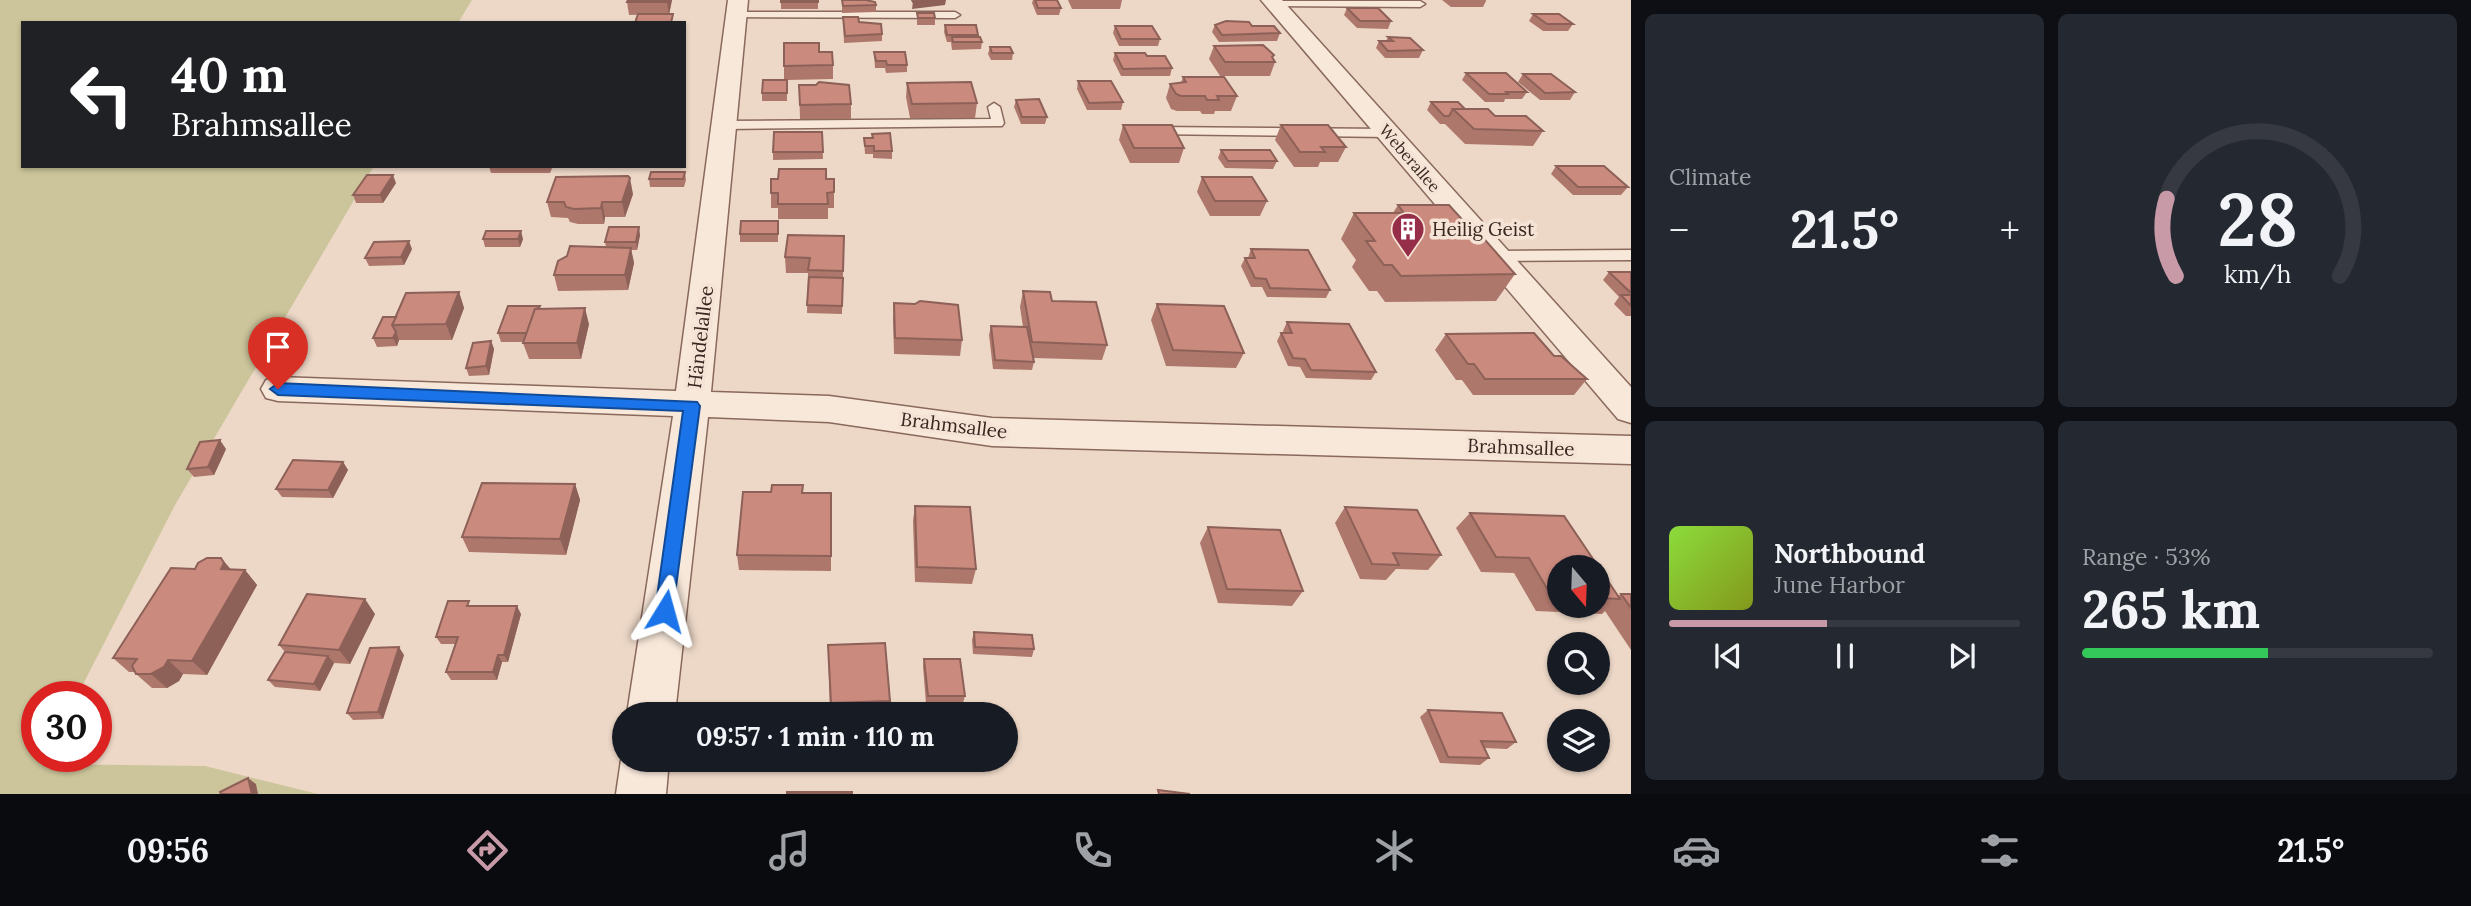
<!DOCTYPE html>
<meta charset="utf-8">
<style>
:root{--surface:#171b24;--page:#242831;--text:#f1f3f6;--muted:#9ea1a6;--line:#363941;--accent:#c89aa8}
body{margin:0;font-family:Lora,serif;background:var(--page);color:var(--text);height:100vh;display:flex;flex-direction:column;font-size:26px;white-space:nowrap}
*{box-sizing:border-box;margin:0}
p{font-size:23px;color:var(--muted)}
.icon{flex:none;width:38px;height:38px;fill:none;stroke:currentColor;stroke-width:2;stroke-linecap:round;stroke-linejoin:round}
.map{position:relative;flex:1;overflow:hidden}
.drawer{display:flex;flex-direction:column;gap:14px;padding:14px;background:#0d0f14;width:840px}
.drawer>*{flex:none}
.guide{position:absolute;left:21px;top:21px;width:665px;height:147px;border-radius:0px;box-shadow:0 2px 5px #0004;background:#202124;color:#fff;overflow:hidden}
.needle{width:46px;rotate:161deg}
.controls{position:absolute;left:1547px;top:555px;display:grid;gap:14px}
.controls a{display:grid;place-items:center;width:63px;height:63px;border-radius:50%;background:var(--surface);box-shadow:0 2px 5px #0004;font-size:35px}
.speed{position:absolute;left:21px;top:681px;display:flex;gap:14px;font-size:35px;font-weight:700;text-align:center}
.speed>*{display:grid;place-content:center;width:91px;height:91px;border-radius:50%;background:var(--surface);box-shadow:0 2px 5px #0004;line-height:1}
.speed .limit{border:10px solid #d22;background:#fff;color:#111}
.pin{position:absolute;display:grid;place-items:center;width:60px;height:60px;color:#fff;margin:-72px -30px;border-radius:50% 50% 50% 0;rotate:-45deg;box-shadow:0 0 7px #0007}
.pin .icon{rotate:45deg}
.me{position:absolute;width:77px;margin:-38px;rotate:8deg;stroke-linejoin:round;filter:drop-shadow(0 0 5px #0008)}
.turn{display:flex;align-items:center;gap:24px;height:147px;padding:0 35px;font-size:32px}
.turn .icon{width:91px;height:91px;stroke-width:2.5}
.turn b{display:block;font-size:49px;line-height:60px}
.big{font-size:52px;font-weight:800;line-height:1.1}
.drawer .tile{flex:1;display:flex;flex-direction:column;justify-content:center;gap:10px;min-width:0;padding:0 24px;border-radius:10px;background:var(--page)}
.drawer .dial{align-items:center;gap:0}
.dial svg{height:182px;overflow:visible;fill:none;stroke:var(--line);stroke-width:7;stroke-linecap:round;text-anchor:middle}
.dial text{fill:var(--text);stroke:none}
.song{display:flex;align-items:center;gap:21px}
.cover{width:84px;height:84px;border-radius:10px;background:linear-gradient(135deg,hsl(90 70% 55%),hsl(70 70% 35%))}
.played{height:7px;border-radius:4px;background:linear-gradient(90deg,var(--accent) 45%,var(--line) 45%)}
.keys{display:flex;justify-content:space-around;direction:ltr}
.heat{display:flex;justify-content:space-between;align-items:center;font-size:38px;direction:ltr}
.charge{height:10px;border-radius:5px;background:linear-gradient(90deg,#34c759 53%,var(--line) 0)}
.drawer .tiles{flex:1;display:grid;gap:14px;grid-template-columns:repeat(2,1fr)}
.trip{position:absolute;left:612px;top:702px;width:406px;height:70px;border-radius:35px;background:var(--surface);box-shadow:0 2px 5px #0004;font-weight:800;line-height:70px;text-align:center}
.tab-bar{display:flex;height:112px;justify-content:space-around;align-items:center;background:#090b0e;color:var(--muted)}
.tab-bar .icon{width:49px;height:49px}
.tab-bar .active{color:var(--accent)}
.tab-bar b{font-size:32px;color:var(--text)}
main{display:flex;flex:1;min-height:0}
.map>svg:first-child{display:block}
.green{fill:#ccc59b}
.lines{fill:none;stroke-linecap:round;stroke-linejoin:round}
.service-casing{stroke:#89695c;stroke-width:3}
.minor-casing{stroke:#89695c;stroke-width:3}
.service{fill:#f8e8da;fill-rule:evenodd}
.minor{fill:#f8e8da;fill-rule:evenodd}
.wall{fill:#ae776c;fill-rule:evenodd}
.shaded-wall{fill:#8d6158}
.building{fill:#ca8a7e;stroke:#8d6158;stroke-width:2}
.route{fill:#1a73e8;stroke:#114b97;stroke-width:2}
.labels{text-anchor:middle;stroke-width:7;stroke-linejoin:round;paint-order:stroke}
.far-street-label{font-size:16px;fill:#392620;stroke:#f5e4d6}
.poi-label{font-size:19px;fill:#392620;stroke:#f5e4d6;text-anchor:start}
.street-label{font-size:19px;fill:#392620;stroke:#f5e4d6}
</style>
<main>
<div class="map">
<svg width="1631" height="794" viewBox="0 0 1631 794">
<rect width="100%" height="100%" fill="#edd8c7"/>
<polygon class="green" points="0,0 472,0 458,23 23,23 23,166 374,166 175,505 77,696 37,696 37,756 47,756 44,764 205,766 318,794 0,794"/>
<g class="lines">
<defs>
<g id="service">
<polygon points="1275,1 1420,1 1425,4 1420,7 1271,6 1271,2"/>
<polygon points="737,12 955,12 960,15 955,18 733,17 732,15"/>
<polygon points="994,103 1000,107 1004,123 1002,126 726,129 720,125 726,121 991,119 988,107"/>
<polygon points="1154,127 1388,129 1394,133 1388,137 1150,134 1148,131"/>
<polygon points="1631,250 1631,260 1496,261 1489,256 1496,251"/>
</g>
<g id="minor">
<polygon points="728,0 748,0 711,392 829,396 992,418 1631,436 1631,464 992,446 829,422 708,417 675,714 627,714 673,416 278,401 266,398 261,389 266,380 278,377 676,391"/>
<polygon points="1261,0 1282,0 1631,387 1631,423 1618,419"/>
<polygon points="625,750 625,760 669,760 666,794 616,794 621,760"/>
</g>
</defs>
<use href="#service" class="service-casing"/>
<use href="#minor" class="minor-casing"/>
<use href="#service" class="service"/>
<use href="#minor" class="minor"/>
</g>
<g class="wall">
<polygon points="628,0 672,0 669,14 629,15 627,2"/>
<rect x="781" y="0" width="37" height="9"/>
<polygon points="842,0 876,5 876,12 842,13"/>
<polygon points="1033,0 1057,0 1061,8 1059,15 1037,15 1032,3"/>
<polygon points="1068,0 1122,0 1120,9 1072,9"/>
<polygon points="1442,0 1486,0 1486,1 1483,7 1451,7"/>
<polygon points="1347,8 1391,21 1388,29 1357,28 1344,15"/>
<polygon points="917,13 935,18 935,25 917,25"/>
<polygon points="1533,14 1573,24 1568,31 1543,31 1529,21"/>
<polygon points="843,17 859,22 882,34 882,41 844,43"/>
<polygon points="945,25 978,35 978,37 982,42 981,49 952,50 951,42 947,42 944,32"/>
<polygon points="1215,25 1252,26 1280,33 1277,41 1219,42 1212,32"/>
<polygon points="1115,26 1160,39 1158,46 1119,46 1113,33"/>
<polygon points="1388,37 1423,50 1419,58 1385,58 1376,48 1379,41 1386,41"/>
<polygon points="1214,46 1273,59 1275,62 1270,76 1220,76 1209,59"/>
<polygon points="990,47 1013,53 1012,60 991,60 988,54"/>
<polygon points="819,52 833,65 833,79 787,80 787,101 762,101 762,93 784,80 784,66"/>
<polygon points="874,52 907,65 907,72 886,73 885,68 875,68"/>
<polygon points="1115,53 1147,56 1172,68 1170,76 1121,76 1113,60"/>
<polygon points="1466,73 1527,92 1522,99 1505,99 1504,102 1485,102 1462,80"/>
<polygon points="1523,74 1575,92 1570,100 1540,100 1518,82"/>
<polygon points="1183,77 1237,96 1231,111 1215,111 1214,114 1202,114 1200,111 1177,111 1171,109 1166,98 1170,84 1181,83"/>
<polygon points="1078,81 1123,102 1121,110 1087,110 1077,89"/>
<polygon points="907,83 977,103 975,118 910,118 906,97"/>
<polygon points="799,85 851,104 851,119 800,119"/>
<polygon points="1016,100 1047,117 1045,124 1021,124 1014,107"/>
<polygon points="1431,102 1495,116 1543,131 1533,146 1465,144 1445,124 1440,124 1427,110"/>
<polygon points="1123,125 1184,148 1179,163 1130,163 1119,140"/>
<polygon points="1281,125 1346,147 1338,162 1320,162 1318,167 1294,167 1275,140"/>
<polygon points="822,132 823,159 773,160 773,152"/>
<polygon points="872,134 892,151 892,159 873,158 873,154 865,154 864,138 872,138"/>
<polygon points="1221,150 1277,161 1273,169 1225,168 1218,158"/>
<polygon points="489,166 553,166 550,173 491,173"/>
<polygon points="1556,166 1628,187 1621,195 1573,195 1551,174"/>
<polygon points="685,172 686,180 684,187 650,187 649,179"/>
<polygon points="1202,177 1267,201 1260,216 1210,216 1197,192"/>
<polygon points="826,179 834,192 834,208 828,208 828,219 778,219 778,208 771,208 771,193"/>
<polygon points="396,183 383,203 356,203 353,195"/>
<polygon points="633,194 625,217 605,217 604,224 578,224 570,222 568,218 551,217 547,202"/>
<polygon points="1398,205 1467,225 1515,274 1496,301 1385,302 1377,291 1369,291 1352,267 1356,260 1341,239 1354,213 1393,213"/>
<polygon points="778,221 778,242 740,242 740,234"/>
<polygon points="640,235 637,250 631,250 634,263 628,290 558,291 554,275 606,247 605,242"/>
<polygon points="844,236 842,314 807,313 808,273 786,273 785,257"/>
<polygon points="483,239 523,239 520,247 485,247"/>
<polygon points="412,249 404,265 369,266 365,258"/>
<polygon points="1251,249 1330,290 1326,298 1267,297 1262,287 1251,287 1241,266 1245,258 1248,258"/>
<polygon points="1609,272 1631,272 1631,316 1626,316 1614,304 1619,297 1603,280"/>
<polygon points="1023,291 1052,301 1107,345 1102,360 1034,358 1034,362 1032,370 993,369 989,335 991,326 1023,327 1020,307"/>
<polygon points="459,292 464,308 452,340 399,340 397,346 377,347 373,338 396,317"/>
<polygon points="894,303 962,340 960,356 894,354 893,319"/>
<polygon points="1157,304 1244,353 1236,368 1166,366 1151,320"/>
<polygon points="541,308 589,324 581,359 529,359 523,343 524,342 501,342 498,333"/>
<polygon points="1287,322 1376,372 1371,380 1306,378 1300,367 1288,366 1277,341 1281,333 1284,333 1283,331"/>
<polygon points="1446,334 1554,356 1587,379 1574,395 1473,395 1462,380 1456,380 1435,350"/>
<polygon points="491,341 494,349 489,375 469,376 466,368"/>
<polygon points="226,449 214,475 194,477 187,469"/>
<polygon points="343,462 348,470 333,498 282,497 276,489"/>
<polygon points="575,484 580,500 566,555 469,552 462,537"/>
<polygon points="803,493 831,493 831,571 739,570 737,555"/>
<polygon points="915,506 976,569 972,584 915,582 913,521"/>
<polygon points="1345,507 1441,555 1428,570 1396,569 1386,580 1360,579 1335,523"/>
<path d="M 1470,513 L 1564,516 L 1618,596 L 1621,594 L 1631,594 L 1631,650 L 1605,611 L 1602,614 L 1536,611 L 1514,573 L 1481,572 L 1456,528 ZM 1559,567 L 1598,567 L 1598,606 L 1559,606 Z"/>
<polygon points="1208,527 1303,591 1292,606 1218,603 1200,543"/>
<polygon points="221,558 231,570 245,570 257,585 207,675 183,674 179,681 167,688 152,688 136,674 135,672 129,672 113,658 195,569"/>
<polygon points="472,606 521,614 508,662 502,662 497,680 451,680 446,672 455,644 441,644 436,637"/>
<polygon points="375,614 350,664 334,663 320,691 275,687 268,680 285,652 279,645"/>
<polygon points="974,632 1034,649 1032,657 973,654 972,640"/>
<polygon points="828,645 890,701 890,705 897,714 830,714"/>
<polygon points="404,655 383,719 353,720 347,713"/>
<polygon points="924,659 965,696 963,703 926,704 923,666"/>
<polygon points="1428,710 1516,742 1507,749 1484,748 1489,758 1480,765 1440,763 1420,717"/>
</g>
<g class="shaded-wall">
<polygon points="668,0 672,0 669,15 667,2"/>
<polygon points="932,0 946,0 945,5 912,9 913,2"/>
<polygon points="393,175 396,183 383,203 380,195"/>
<polygon points="630,178 633,194 625,217 622,202"/>
<polygon points="602,202 605,217 604,224 601,208"/>
<polygon points="639,227 640,235 637,250 636,242"/>
<polygon points="521,231 523,239 520,247 518,239"/>
<polygon points="409,241 412,249 404,265 401,257"/>
<polygon points="631,248 634,263 628,290 625,275"/>
<polygon points="459,292 464,308 452,340 446,324"/>
<polygon points="585,308 589,324 581,359 577,343"/>
<polygon points="396,332 399,340 397,346 393,338"/>
<polygon points="491,341 494,349 489,375 486,366"/>
<polygon points="220,440 226,449 214,475 208,467"/>
<polygon points="343,462 348,470 333,498 328,490"/>
<polygon points="575,484 580,500 566,555 560,539"/>
<polygon points="221,558 234,573 221,569"/>
<polygon points="245,570 257,585 207,675 192,661"/>
<polygon points="365,599 375,614 350,664 339,650"/>
<polygon points="517,606 521,614 508,662 504,655"/>
<polygon points="399,647 404,655 383,719 378,712"/>
<polygon points="498,655 502,662 497,680 493,672"/>
<polygon points="328,656 334,663 320,691 314,684"/>
<polygon points="168,660 183,674 179,681 167,688 151,674"/>
<polygon points="248,778 256,784 258,794 252,794"/>
</g>
<g class="building">
<polygon points="628,0 668,0 667,2 627,2"/>
<rect x="781" y="0" width="37" height="2"/>
<polygon points="842,0 866,0 875,2 876,5 843,6"/>
<polygon points="912,0 932,0 913,2"/>
<polygon points="1035,0 1057,0 1061,8 1038,8"/>
<polygon points="1347,8 1378,8 1391,21 1360,21"/>
<polygon points="917,13 934,13 935,18 918,18"/>
<polygon points="638,14 673,14 671,23 635,23"/>
<polygon points="1533,14 1559,14 1573,24 1547,24"/>
<polygon points="843,17 858,17 859,22 881,24 882,34 845,36"/>
<polygon points="1226,21 1249,22 1252,26 1274,26 1280,33 1222,35 1215,25"/>
<polygon points="945,25 976,25 978,35 947,35"/>
<polygon points="1115,26 1152,26 1160,39 1121,39"/>
<polygon points="952,37 980,37 982,42 953,42"/>
<polygon points="1388,37 1410,38 1423,50 1388,51 1379,41 1393,41"/>
<polygon points="784,43 819,43 819,52 832,52 833,65 784,66"/>
<polygon points="1263,45 1274,55 1272,57 1275,62 1225,62 1214,46"/>
<polygon points="990,47 1010,47 1013,53 992,53"/>
<polygon points="874,52 905,52 907,65 887,65 886,61 876,61"/>
<polygon points="1115,53 1145,53 1147,56 1165,56 1172,68 1123,69"/>
<polygon points="1466,73 1506,73 1527,92 1506,92 1508,94 1489,94"/>
<polygon points="1523,74 1551,74 1575,92 1545,93"/>
<polygon points="1183,77 1224,77 1237,96 1217,96 1219,100 1207,100 1205,96 1181,96 1176,94 1170,84 1186,82"/>
<polygon points="763,80 787,80 787,93 762,93"/>
<polygon points="1078,81 1111,81 1123,102 1089,103"/>
<polygon points="819,82 849,85 851,104 800,105 799,85 816,85"/>
<polygon points="971,82 977,103 912,104 907,83"/>
<polygon points="1039,99 1047,117 1022,117 1016,100"/>
<polygon points="1431,102 1458,102 1465,109 1453,109 1449,116 1444,116"/>
<polygon points="1453,109 1488,109 1495,116 1526,116 1543,131 1474,129"/>
<polygon points="1123,125 1172,125 1184,148 1134,148"/>
<polygon points="1281,125 1328,125 1346,147 1321,147 1325,152 1300,152"/>
<polygon points="774,132 822,132 823,152 773,152"/>
<polygon points="890,133 892,151 874,151 874,146 865,146 864,138 873,138 872,134"/>
<polygon points="1221,150 1270,150 1277,161 1228,161"/>
<polygon points="1556,166 1604,166 1628,187 1578,187"/>
<polygon points="779,169 826,169 826,179 834,179 834,192 827,193 828,204 778,204 778,193 771,193 771,179 778,179"/>
<polygon points="651,172 685,172 683,179 649,179"/>
<polygon points="367,175 393,175 380,195 353,195"/>
<polygon points="628,176 630,178 622,202 602,202 601,208 574,209 566,207 564,202 547,202 556,177"/>
<polygon points="1202,177 1252,177 1267,201 1215,201"/>
<polygon points="1398,205 1449,205 1467,225 1472,225 1515,274 1401,276 1392,265 1384,265 1366,241 1375,241 1354,213 1404,213"/>
<polygon points="741,221 778,221 778,234 740,234"/>
<polygon points="609,227 639,227 636,242 605,242"/>
<polygon points="486,231 521,231 518,239 483,239"/>
<polygon points="788,235 844,236 843,271 808,270 810,258 785,257"/>
<polygon points="409,241 401,257 365,258 374,242"/>
<polygon points="570,246 631,248 625,275 554,275 558,261 567,256"/>
<polygon points="1251,249 1308,250 1330,290 1270,288 1266,279 1255,278 1245,258 1255,258"/>
<polygon points="1609,272 1631,272 1631,293"/>
<polygon points="809,277 843,278 842,306 807,305"/>
<polygon points="1023,291 1050,292 1052,301 1096,302 1107,345 1032,342"/>
<polygon points="459,292 446,324 392,325 406,293"/>
<polygon points="1621,295 1631,295 1631,306"/>
<polygon points="920,301 958,305 962,340 895,338 894,303 915,304"/>
<polygon points="1157,304 1224,306 1244,353 1173,350"/>
<polygon points="508,306 540,306 539,308 535,309 527,333 498,333"/>
<polygon points="585,308 577,343 523,343 535,309"/>
<polygon points="383,317 396,317 392,325 396,332 393,338 373,338"/>
<polygon points="1287,322 1349,324 1376,372 1311,370 1305,359 1293,358 1281,333 1292,333"/>
<polygon points="991,326 1027,327 1034,362 995,360"/>
<polygon points="1534,333 1554,356 1561,356 1587,379 1485,379 1474,364 1468,364 1446,334"/>
<polygon points="491,341 486,366 466,368 473,343"/>
<polygon points="220,440 208,467 187,469 200,442"/>
<polygon points="293,460 343,462 328,490 276,489"/>
<polygon points="482,483 575,484 560,539 462,537"/>
<polygon points="772,485 803,485 802,493 831,493 831,556 737,555 743,492 771,492"/>
<polygon points="915,506 970,507 976,569 917,567"/>
<polygon points="1345,507 1417,510 1441,555 1393,553 1399,565 1372,564"/>
<polygon points="1470,513 1564,516 1620,599 1598,598 1598,567 1559,567 1559,597 1552,597 1529,558 1496,557"/>
<polygon points="1208,527 1280,530 1303,591 1227,589"/>
<polygon points="207,558 221,558 224,563 221,569 245,570 192,661 168,660 164,667 151,674 136,674 132,666 137,659 113,658 171,568 195,569 198,563"/>
<polygon points="307,594 365,599 339,650 279,645"/>
<polygon points="1621,594 1631,594 1631,608"/>
<polygon points="448,601 469,601 467,606 517,606 504,655 498,655 493,672 446,672 458,637 436,637"/>
<polygon points="974,632 1032,635 1034,649 975,647"/>
<polygon points="885,643 890,701 831,703 828,645"/>
<polygon points="399,647 378,712 347,713 370,648"/>
<polygon points="285,652 328,656 314,684 268,680"/>
<polygon points="924,659 960,659 965,696 928,696"/>
<polygon points="896,704 897,714 848,714 848,709 889,708 890,705"/>
<polygon points="1428,710 1502,713 1516,742 1481,741 1489,758 1448,757"/>
<polygon points="248,778 252,794 221,794 220,792"/>
<polygon points="1158,790 1190,794 1159,794"/>
<rect x="787" y="792" width="65" height="2"/>
</g>
<polygon class="route" points="278,383 697,402 700,406 672,617 665,620 658,617 655,611 683,411 278,395 270,389"/>
<defs>
<symbol id="building-pin" viewBox="-11 -11 22 30"><path d="M0 17L-7.5 6A9.5 9.5 0 1 1 7.5 6Z" fill="#962e49" stroke="#f5e4d6"/><path d="M-4-6H4V6H1V3H-1V6H-4ZM-2.5-4.3h1.7v1.8h-1.7ZM.8-4.3h1.7v1.8H.8ZM-2.5-1h1.7V.8h-1.7ZM.8-1h1.7V.8H.8Z" fill="#fff"/></symbol>
</defs>
<g fill-rule="evenodd">
<use href="#building-pin" x="1389" y="210" width="38" height="52"/>
</g>
<g class="labels">
<g class="far-street-label">
<text transform="translate(1410 158) rotate(49)" y="6">Weberallee</text>
</g>
<g class="poi-label">
<text x="1432" y="236">Heilig Geist</text>
</g>
<g class="street-label">
<text transform="translate(700 337) rotate(-83)" y="7">Händelallee</text>
<text transform="translate(954 425) rotate(7)" y="7">Brahmsallee</text>
<text transform="translate(1521 447) rotate(2)" y="7">Brahmsallee</text>
</g>
</g>
</svg>
<div class="controls">
<a><svg class="needle" viewBox="-14 -14 28 28"><path d="M0-13l5 13h-10z" fill="#e53935"/><path d="M0 13l5-13h-10z" fill="#9ea1a6"/></svg></a>
<a><svg class="icon" aria-label="search" viewBox="0 0 24 24"><circle cx="10" cy="10" r="6"/><path d="M15 15l6 6"/></svg></a>
<a><svg class="icon" aria-label="layers" viewBox="0 0 24 24"><path d="M12 4l9 5-9 5-9-5zM3 14l9 5 9-5"/></svg></a>
</div>
<div class="speed"><div class="limit">30</div></div>
<div class="pin" style="left:278px;top:389px;background:#d93025"><svg class="icon" aria-label="arrive" viewBox="0 0 24 24"><path d="M6 21V4h12l-3 4 3 4H6"/></svg></div>
<svg class="me" style="left:665px;top:611px" viewBox="-20 -20 40 40"><path d="M0-17L14 15 0 8-14 15z" fill="#1a73e8" stroke="#fff" stroke-width="4"/></svg>
<div class="trip">09:57 · 1 min · 110 m</div>
<div class="guide">
<div class="turn"><svg class="icon" aria-label="left" viewBox="0 0 24 24"><path d="M17 20v-9H6M10 6l-5 5 5 5"/></svg><div><b>40 m</b>Brahmsallee</div></div>
</div>
</div>
<section class="drawer">
<div class="tiles">
<div class="tile"><p>Climate</p>
<div class="heat"><a>−</a><b class="big">21.5°</b><a>+</a></div>
</div>
<div class="tile dial"><svg viewBox="0 0 100 80">
<path d="M14 69A42 42 0 1 1 86 69"/>
<path d="M14 69A42 42 0 0 1 10 35" stroke="#c89aa8"/>
<text x="50" y="56" font-size="32" font-weight="700">28</text>
<text x="50" y="72" font-size="11">km/h</text>
</svg></div>
<div class="tile">
<div class="song"><i class="cover"></i><div><b>Northbound</b><p>June Harbor</p></div></div>
<div class="played"></div>
<div class="keys"><svg class="icon" aria-label="previous" viewBox="0 0 24 24"><path d="M18 5L8 12l10 7zM5 5v14"/></svg><svg class="icon" aria-label="pause" viewBox="0 0 24 24"><path d="M8 5v14M16 5v14"/></svg><svg class="icon" aria-label="next" viewBox="0 0 24 24"><path d="M6 5l10 7-10 7zM19 5v14"/></svg></div>
</div>
<div class="tile"><p>Range · 53%</p><b class="big">265 km</b><div class="charge"></div></div>
</div>
</section>
</main>
<nav class="tab-bar">
<b>09:56</b>
<svg class="icon active" aria-label="directions" viewBox="0 0 24 24"><path d="M12 3l9 9-9 9-9-9zM9 14v-3h6M13 9l2 2-2 2"/></svg>
<svg class="icon" aria-label="music" viewBox="0 0 24 24"><path d="M9 18V5l10-2v13"/><circle cx="6" cy="18" r="3"/><circle cx="16" cy="16" r="3"/></svg>
<svg class="icon" aria-label="phone" viewBox="0 0 24 24"><path d="M5 4h4l2 5-3 2q2 4 5 5l2-3 5 2v4C11 20 4 13 5 4z"/></svg>
<svg class="icon" aria-label="climate" viewBox="0 0 24 24"><path d="M12 3v18M4 7l16 10M4 17L20 7"/></svg>
<svg class="icon" aria-label="car" viewBox="0 0 24 24"><path d="M5 17H2v-5l4-1 3-4h7l3 4 3 1v5h-3M9 17h6M6 11h13"/><circle cx="7" cy="17" r="2"/><circle cx="17" cy="17" r="2"/></svg>
<svg class="icon" aria-label="filters" viewBox="0 0 24 24"><path d="M4 7h16M4 17h16"/><circle cx="9" cy="7" r="2"/><circle cx="15" cy="17" r="2"/></svg>
<b>21.5°</b>
</nav>
